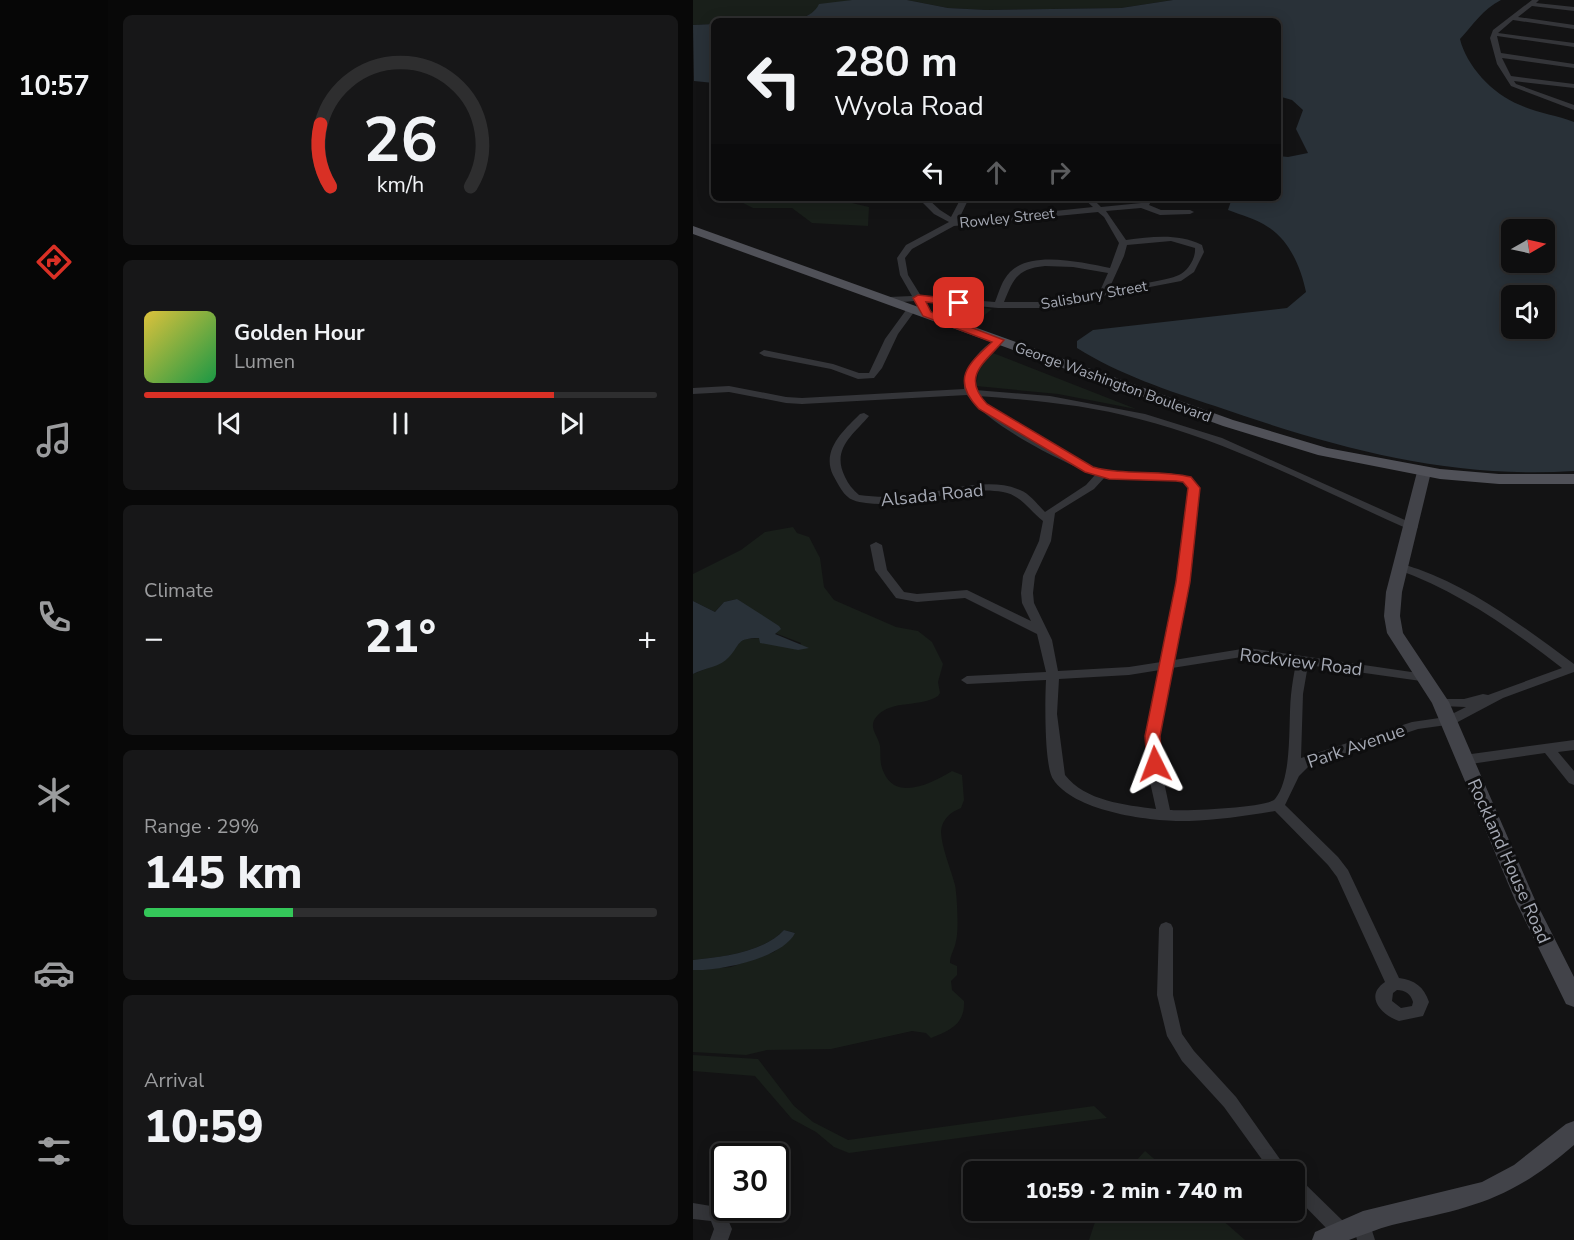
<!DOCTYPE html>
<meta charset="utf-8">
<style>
:root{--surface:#0e0e0f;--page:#171718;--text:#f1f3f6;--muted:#9b9c9e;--line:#2e2e2f;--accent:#d93025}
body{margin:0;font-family:"Nunito Sans",sans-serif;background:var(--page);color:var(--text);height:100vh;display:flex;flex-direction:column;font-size:22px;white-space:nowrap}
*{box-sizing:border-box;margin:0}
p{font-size:20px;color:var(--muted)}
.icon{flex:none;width:33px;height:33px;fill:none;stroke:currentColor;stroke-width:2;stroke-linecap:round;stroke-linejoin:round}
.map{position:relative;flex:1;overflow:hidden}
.panel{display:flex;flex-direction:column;gap:15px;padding:15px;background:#080808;width:585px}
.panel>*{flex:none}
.banner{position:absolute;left:18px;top:18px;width:570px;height:183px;border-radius:9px;box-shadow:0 3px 15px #0003,0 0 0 2px var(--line);background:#0e0e0f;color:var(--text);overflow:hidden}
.needle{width:39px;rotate:81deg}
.fabs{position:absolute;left:808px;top:219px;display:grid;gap:12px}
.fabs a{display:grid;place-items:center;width:54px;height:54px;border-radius:9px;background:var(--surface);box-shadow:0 3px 15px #0003,0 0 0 2px var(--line);font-size:30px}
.speed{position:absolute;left:18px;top:1143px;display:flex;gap:12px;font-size:30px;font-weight:700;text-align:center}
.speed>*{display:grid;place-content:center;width:78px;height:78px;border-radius:50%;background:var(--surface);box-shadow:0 3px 15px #0003,0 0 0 2px var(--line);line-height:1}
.speed .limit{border:3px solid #111;border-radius:9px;background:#fff;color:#111}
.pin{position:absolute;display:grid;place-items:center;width:51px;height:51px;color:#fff;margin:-26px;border-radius:12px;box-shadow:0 3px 9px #0006}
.me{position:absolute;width:66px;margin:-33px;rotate:357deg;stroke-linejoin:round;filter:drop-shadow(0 0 4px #0008)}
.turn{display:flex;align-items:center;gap:21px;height:126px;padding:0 24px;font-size:27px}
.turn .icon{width:78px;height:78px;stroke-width:2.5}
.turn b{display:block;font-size:42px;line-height:51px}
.lanes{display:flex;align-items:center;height:57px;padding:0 24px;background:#0003;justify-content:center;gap:30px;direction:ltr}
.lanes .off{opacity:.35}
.big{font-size:45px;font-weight:800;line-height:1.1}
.panel .widget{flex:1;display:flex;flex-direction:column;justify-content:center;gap:9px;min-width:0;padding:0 21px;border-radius:9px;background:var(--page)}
.panel .dial{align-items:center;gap:0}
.dial svg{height:156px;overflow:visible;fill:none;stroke:var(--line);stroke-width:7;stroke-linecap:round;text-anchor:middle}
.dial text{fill:var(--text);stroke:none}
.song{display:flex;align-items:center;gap:18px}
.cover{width:72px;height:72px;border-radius:9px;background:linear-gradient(135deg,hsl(50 70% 55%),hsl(140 70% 35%))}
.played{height:6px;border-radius:3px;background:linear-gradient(90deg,var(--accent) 80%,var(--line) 80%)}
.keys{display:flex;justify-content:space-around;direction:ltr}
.heat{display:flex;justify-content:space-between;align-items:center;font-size:33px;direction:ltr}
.charge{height:9px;border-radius:4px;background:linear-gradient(90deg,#34c759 29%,var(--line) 0)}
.trip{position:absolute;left:270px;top:1161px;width:342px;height:60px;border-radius:9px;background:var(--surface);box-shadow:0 3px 15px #0003,0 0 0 2px var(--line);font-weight:800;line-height:60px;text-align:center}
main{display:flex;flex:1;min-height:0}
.tabs{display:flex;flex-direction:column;width:108px;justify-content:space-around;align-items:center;background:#060606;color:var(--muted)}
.tabs .icon{width:42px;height:42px}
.tabs .current{color:var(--accent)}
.tabs b{font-size:27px;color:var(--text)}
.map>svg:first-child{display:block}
.green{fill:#191f1a}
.water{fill:#293138;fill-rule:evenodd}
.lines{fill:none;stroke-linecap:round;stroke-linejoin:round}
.street{fill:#343539;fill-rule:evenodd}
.secondary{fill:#424349;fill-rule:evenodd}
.primary{fill:#505158;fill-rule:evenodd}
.route{fill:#d93025;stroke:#8d1f18;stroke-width:1.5}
.labels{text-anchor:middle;stroke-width:6;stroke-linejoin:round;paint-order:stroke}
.far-street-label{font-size:15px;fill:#a5a9b4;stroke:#0e0e0f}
.street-label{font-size:18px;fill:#a5a9b4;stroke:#0e0e0f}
</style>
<main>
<nav class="tabs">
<b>10:57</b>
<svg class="icon current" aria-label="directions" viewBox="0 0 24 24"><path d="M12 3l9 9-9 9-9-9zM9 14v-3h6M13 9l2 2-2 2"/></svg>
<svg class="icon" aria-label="music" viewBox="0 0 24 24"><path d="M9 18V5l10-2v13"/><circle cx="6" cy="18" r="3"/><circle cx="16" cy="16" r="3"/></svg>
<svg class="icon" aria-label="phone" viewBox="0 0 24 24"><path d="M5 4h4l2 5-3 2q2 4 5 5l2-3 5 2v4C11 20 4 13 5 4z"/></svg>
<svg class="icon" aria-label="climate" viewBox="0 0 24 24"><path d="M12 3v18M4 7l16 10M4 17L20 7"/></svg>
<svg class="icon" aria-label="car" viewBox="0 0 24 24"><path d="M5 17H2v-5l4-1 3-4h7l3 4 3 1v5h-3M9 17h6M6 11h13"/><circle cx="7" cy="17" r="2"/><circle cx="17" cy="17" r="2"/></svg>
<svg class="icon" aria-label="filters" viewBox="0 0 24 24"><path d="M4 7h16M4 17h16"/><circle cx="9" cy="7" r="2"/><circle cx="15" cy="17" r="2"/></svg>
</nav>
<section class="panel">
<div class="widget dial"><svg viewBox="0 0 100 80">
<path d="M14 69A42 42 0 1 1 86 69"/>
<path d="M14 69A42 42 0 0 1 9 37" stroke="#d93025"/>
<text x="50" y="56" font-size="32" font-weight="700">26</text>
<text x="50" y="72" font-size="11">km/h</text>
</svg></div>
<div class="widget">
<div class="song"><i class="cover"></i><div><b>Golden Hour</b><p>Lumen</p></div></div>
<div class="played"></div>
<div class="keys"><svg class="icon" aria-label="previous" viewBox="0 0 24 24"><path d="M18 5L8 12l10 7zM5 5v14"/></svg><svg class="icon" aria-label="pause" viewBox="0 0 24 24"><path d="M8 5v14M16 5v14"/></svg><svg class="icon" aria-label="next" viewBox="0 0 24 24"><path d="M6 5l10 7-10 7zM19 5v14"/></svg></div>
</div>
<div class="widget"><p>Climate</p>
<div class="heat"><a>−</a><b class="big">21°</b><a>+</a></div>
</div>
<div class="widget"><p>Range · 29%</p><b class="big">145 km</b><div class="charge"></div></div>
<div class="widget"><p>Arrival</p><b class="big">10:59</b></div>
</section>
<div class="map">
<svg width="881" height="1240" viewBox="0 0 881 1240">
<rect width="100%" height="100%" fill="#131314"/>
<g class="green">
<path d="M 0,0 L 159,0 C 139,4 125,11 107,19 L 21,21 L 21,24 L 0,25 Z"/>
<polygon points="196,0 480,0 428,8 294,10 255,8 214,0"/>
<polygon points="40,198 158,198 159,203 176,207 175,226 119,223 99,208 60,208"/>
<polygon points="248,303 299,309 283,322 242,308"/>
<polygon points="300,353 443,409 365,394 283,386 286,368"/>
<path d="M 100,527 L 104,533 L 116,537 L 127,558 L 131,587 L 141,600 L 203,627 L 225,631 L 239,642 L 250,664 L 245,682 L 247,693 L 245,696 C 227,708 200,699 184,716 C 174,727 185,735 187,746 C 188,755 186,763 191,773 C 204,802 241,782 259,771 L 269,775 L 271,800 L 268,808 C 258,812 249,819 248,831 C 248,846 258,870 262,885 C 264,895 266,931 263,941 C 262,949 257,954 257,963 L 264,966 L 264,975 L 258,981 L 259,990 L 271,1001 C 272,1024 258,1030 238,1038 L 233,1033 L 219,1031 L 138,1049 L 74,1050 L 53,1055 L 0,1052 L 0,970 L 38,967 L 81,952 L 102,933 L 91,930 C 71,952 29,957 0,960 L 0,674 L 27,663 L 43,644 L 52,639 L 67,638 L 105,650 L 108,643 L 82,633 L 44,599 L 31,602 L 22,612 L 0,601 L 0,574 L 48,550 L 72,532 Z"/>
<polygon points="0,1055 65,1059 101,1106 120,1122 155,1140 401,1106 414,1118 156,1153 141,1147 123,1132 99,1119 62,1076 0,1071"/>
<polygon points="452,1151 475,1171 434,1171"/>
<polygon points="406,1210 519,1211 552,1240 396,1240"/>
</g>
<g class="water">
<path d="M 159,0 L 214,0 L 255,8 L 294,10 L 428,8 L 480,0 L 808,0 C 790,9 779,26 767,39 C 773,65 799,94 827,105 C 844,113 863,115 881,122 L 881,471 C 754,479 640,447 522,406 C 476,391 425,374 384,348 L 384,341 L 400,330 L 594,308 L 613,292 C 608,268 597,241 575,227 C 564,219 548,215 535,210 L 539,198 L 585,198 L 585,156 L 595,157 L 615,153 L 603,129 L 610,110 L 599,100 L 585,96 L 585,21 L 47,21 C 71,19 115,28 126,4 ZM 819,230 L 852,230 L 852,262 L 819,262 ZM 819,296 L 852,296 L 852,328 L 819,328 Z"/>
<polygon points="21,24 21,83 1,81 0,25"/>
<path d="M 44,599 L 86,626 L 88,629 L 82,634 L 116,648 L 105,650 L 67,643 L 66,638 C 43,638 48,644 36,657 C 28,667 11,668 0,674 L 0,601 L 22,612 L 31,602 Z"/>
<path d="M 91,930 L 102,933 C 90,958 27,971 0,970 L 0,960 C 29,957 71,952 91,930 Z"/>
</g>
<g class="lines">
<g class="street">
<polygon points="839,0 846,0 843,3 881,7 881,11 839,6 825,17 881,25 881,29 820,20 805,33 881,43 881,47 804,36 808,53 881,64 881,68 809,58 818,76 881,84 881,88 821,81 823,84 881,105 881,110 818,86 804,64 797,38 800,30"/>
<path d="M 225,198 L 234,198 L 247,210 L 258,217 L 268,198 L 276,198 L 265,221 L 400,207 L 390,198 L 399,198 L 408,207 L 448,203 L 451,202 L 452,198 L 460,198 L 456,205 L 468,210 L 497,210 L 501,212 L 497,214 L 467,215 L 448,208 L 413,211 L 433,240 C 459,237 484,233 509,245 L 511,252 L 501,272 L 488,281 L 348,308 L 305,308 L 231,301 L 239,314 L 234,317 L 231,316 L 222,301 L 196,303 L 191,300 L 196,297 L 219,296 L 207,275 L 204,258 L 213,245 L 256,222 L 241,214 ZM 405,212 L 411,217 L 426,243 L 417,268 C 390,263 339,250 317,272 C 309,280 306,292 302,302 L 228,296 L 215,275 L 212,258 L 219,249 L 261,226 ZM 478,241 L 502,248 C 503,258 495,271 486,275 C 474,281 432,286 416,289 L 431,256 L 434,245 ZM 352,266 L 380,267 L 415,273 L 407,291 L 348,302 L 311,302 C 321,278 324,269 352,266 Z"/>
<polygon points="219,305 224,308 205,334 189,368 181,378 165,379 138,369 71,356 66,353 71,350 140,364 166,373 176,373 192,339 216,306"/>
<path d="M 306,338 L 311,341 C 297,356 279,366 282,390 L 357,396 L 452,414 L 529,438 L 723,525 L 725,527 L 723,529 L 715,529 C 629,491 538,442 446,419 C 394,405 339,400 285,396 C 313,426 363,449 400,467 L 411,471 L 483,474 L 498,477 L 506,488 L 496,582 L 481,660 L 555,648 L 732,674 L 734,677 L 728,681 L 615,665 L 610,694 L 608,758 L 719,722 L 753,717 L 773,707 L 747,706 L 741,702 L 742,699 L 771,699 L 790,694 L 795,695 L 869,668 C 817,628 765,591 703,569 L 701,567 L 703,565 C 711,563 718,567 725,569 C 783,590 832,628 881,664 L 881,672 L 810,698 L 761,724 L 725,729 L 617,765 L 606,776 L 592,805 L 645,857 L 655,870 L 706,978 C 722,980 731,987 736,1002 L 730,1016 L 706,1021 C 688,1015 671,996 692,982 L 644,877 L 635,865 L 582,811 C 553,816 524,820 496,821 C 459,822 381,812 360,779 C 351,765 352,699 353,680 L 274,684 L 268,680 L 274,676 L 353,672 L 344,634 L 272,598 L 224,602 L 203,598 L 182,570 L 177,545 L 183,542 L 189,545 L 194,570 L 211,592 L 224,594 L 274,590 L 338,621 L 329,603 L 328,593 L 330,576 L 346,541 L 350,521 C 337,511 328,495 310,492 C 269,484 218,509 173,503 C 169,502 164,502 160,500 C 151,497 145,484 140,475 C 128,450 151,430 167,414 L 171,413 L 176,416 C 160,435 138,449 152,477 C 155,484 160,490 166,495 C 187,498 206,497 226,494 C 258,490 297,477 327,490 C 337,494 344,504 352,512 L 393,485 L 402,475 C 367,461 295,425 274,395 L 109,404 L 93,403 L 36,392 L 0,394 L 0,388 L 36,386 L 93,397 L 109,398 L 271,389 C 270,368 288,346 306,338 ZM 412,477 L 483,480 L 490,482 L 496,488 L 484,582 L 468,662 L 436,667 L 365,671 L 359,640 L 341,603 L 340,593 L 342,576 L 358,541 L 362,513 L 401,489 ZM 555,656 L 603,663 C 601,674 599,684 598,695 C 595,723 600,777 582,799 C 574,808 492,811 477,810 L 471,782 L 467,736 L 479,668 ZM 467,670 L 453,736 L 457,782 L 463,809 C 432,805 392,801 372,775 L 364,714 L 366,679 L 436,675 ZM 704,990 C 712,990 718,994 720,1002 L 719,1006 L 708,1008 L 699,1001 L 700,993 Z"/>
<polygon points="881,740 881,750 865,752 881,771 881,785 876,783 852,753 771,765 766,763 764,760 766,757 771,755"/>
<polygon points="473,922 478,924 480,928 480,995 489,1034 501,1051 543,1097 596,1172 578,1172 531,1107 489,1061 474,1036 464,995 466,928 468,924"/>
<polygon points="602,1177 608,1180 653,1224 656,1230 653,1236 647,1238 641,1236 602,1196"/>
<polygon points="0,1203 30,1208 39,1229 35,1240 17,1240 21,1229 18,1221 0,1219"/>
<polygon points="668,1213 674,1215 682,1240 664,1240 659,1221 662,1215"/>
</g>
<g class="secondary">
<polygon points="731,468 738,472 709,592 707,616 710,633 756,702 842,900 881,977 881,1007 873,1004 822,900 739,703 694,633 691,616 693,592 724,472"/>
<path d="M 881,1121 L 881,1145 C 816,1201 780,1207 699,1225 C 684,1229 670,1235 656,1240 C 645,1240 630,1240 619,1240 L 622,1232 L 670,1211 L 789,1182 L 821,1165 L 873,1124 Z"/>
</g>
<polygon class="primary" points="0,226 540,420 634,448 747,469 806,474 881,474 881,484 806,484 747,479 625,455 530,426 0,234"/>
</g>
<path class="route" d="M 225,295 L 270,300 L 270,305 L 266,306 L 233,302 L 238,312 L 311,340 C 293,362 267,376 294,404 L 400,467 C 432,476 466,469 498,477 L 507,488 L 497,582 L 467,736 L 469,764 L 467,768 L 456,768 L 454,764 L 452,736 L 483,582 L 495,488 L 490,482 L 483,481 L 416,479 L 392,472 L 286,409 C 258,380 274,365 299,342 L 230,316 L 220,298 Z"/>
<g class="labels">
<g class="far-street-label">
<text transform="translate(314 218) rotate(-6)" y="5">Rowley Street</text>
<text transform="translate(401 295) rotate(-10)" y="5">Salisbury Street</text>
<text transform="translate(420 382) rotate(20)" y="5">George Washington Boulevard</text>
</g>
<g class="street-label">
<text transform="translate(239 495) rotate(-6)" y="6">Alsada Road</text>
<text transform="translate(608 662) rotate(7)" y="6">Rockview Road</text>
<text transform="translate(663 746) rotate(-19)" y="6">Park Avenue</text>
<text transform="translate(816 861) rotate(66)" y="6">Rockland House Road</text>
</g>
</g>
</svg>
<div class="fabs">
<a><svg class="needle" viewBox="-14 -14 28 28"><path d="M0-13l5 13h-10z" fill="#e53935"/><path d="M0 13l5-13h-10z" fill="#9b9c9e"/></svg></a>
<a><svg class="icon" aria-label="sound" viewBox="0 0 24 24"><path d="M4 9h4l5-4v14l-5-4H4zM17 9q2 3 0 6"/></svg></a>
</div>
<div class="speed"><div class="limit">30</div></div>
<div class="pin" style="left:266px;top:303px;background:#d93025"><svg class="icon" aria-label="arrive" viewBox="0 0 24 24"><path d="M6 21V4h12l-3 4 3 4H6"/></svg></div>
<svg class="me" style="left:462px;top:764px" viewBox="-20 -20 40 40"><path d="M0-17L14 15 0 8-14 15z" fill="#d93025" stroke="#fff" stroke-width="4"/></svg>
<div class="trip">10:59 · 2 min · 740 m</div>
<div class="banner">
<div class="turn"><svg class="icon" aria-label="left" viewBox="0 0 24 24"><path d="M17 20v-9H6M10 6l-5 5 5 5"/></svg><div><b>280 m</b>Wyola Road</div></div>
<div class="lanes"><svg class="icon" aria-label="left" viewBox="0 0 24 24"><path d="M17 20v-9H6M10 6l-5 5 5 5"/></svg><svg class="icon off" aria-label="ahead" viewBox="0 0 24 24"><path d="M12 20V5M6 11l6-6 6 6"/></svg><svg class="icon off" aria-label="right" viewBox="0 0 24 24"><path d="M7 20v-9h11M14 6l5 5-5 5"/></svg></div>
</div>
</div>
</main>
